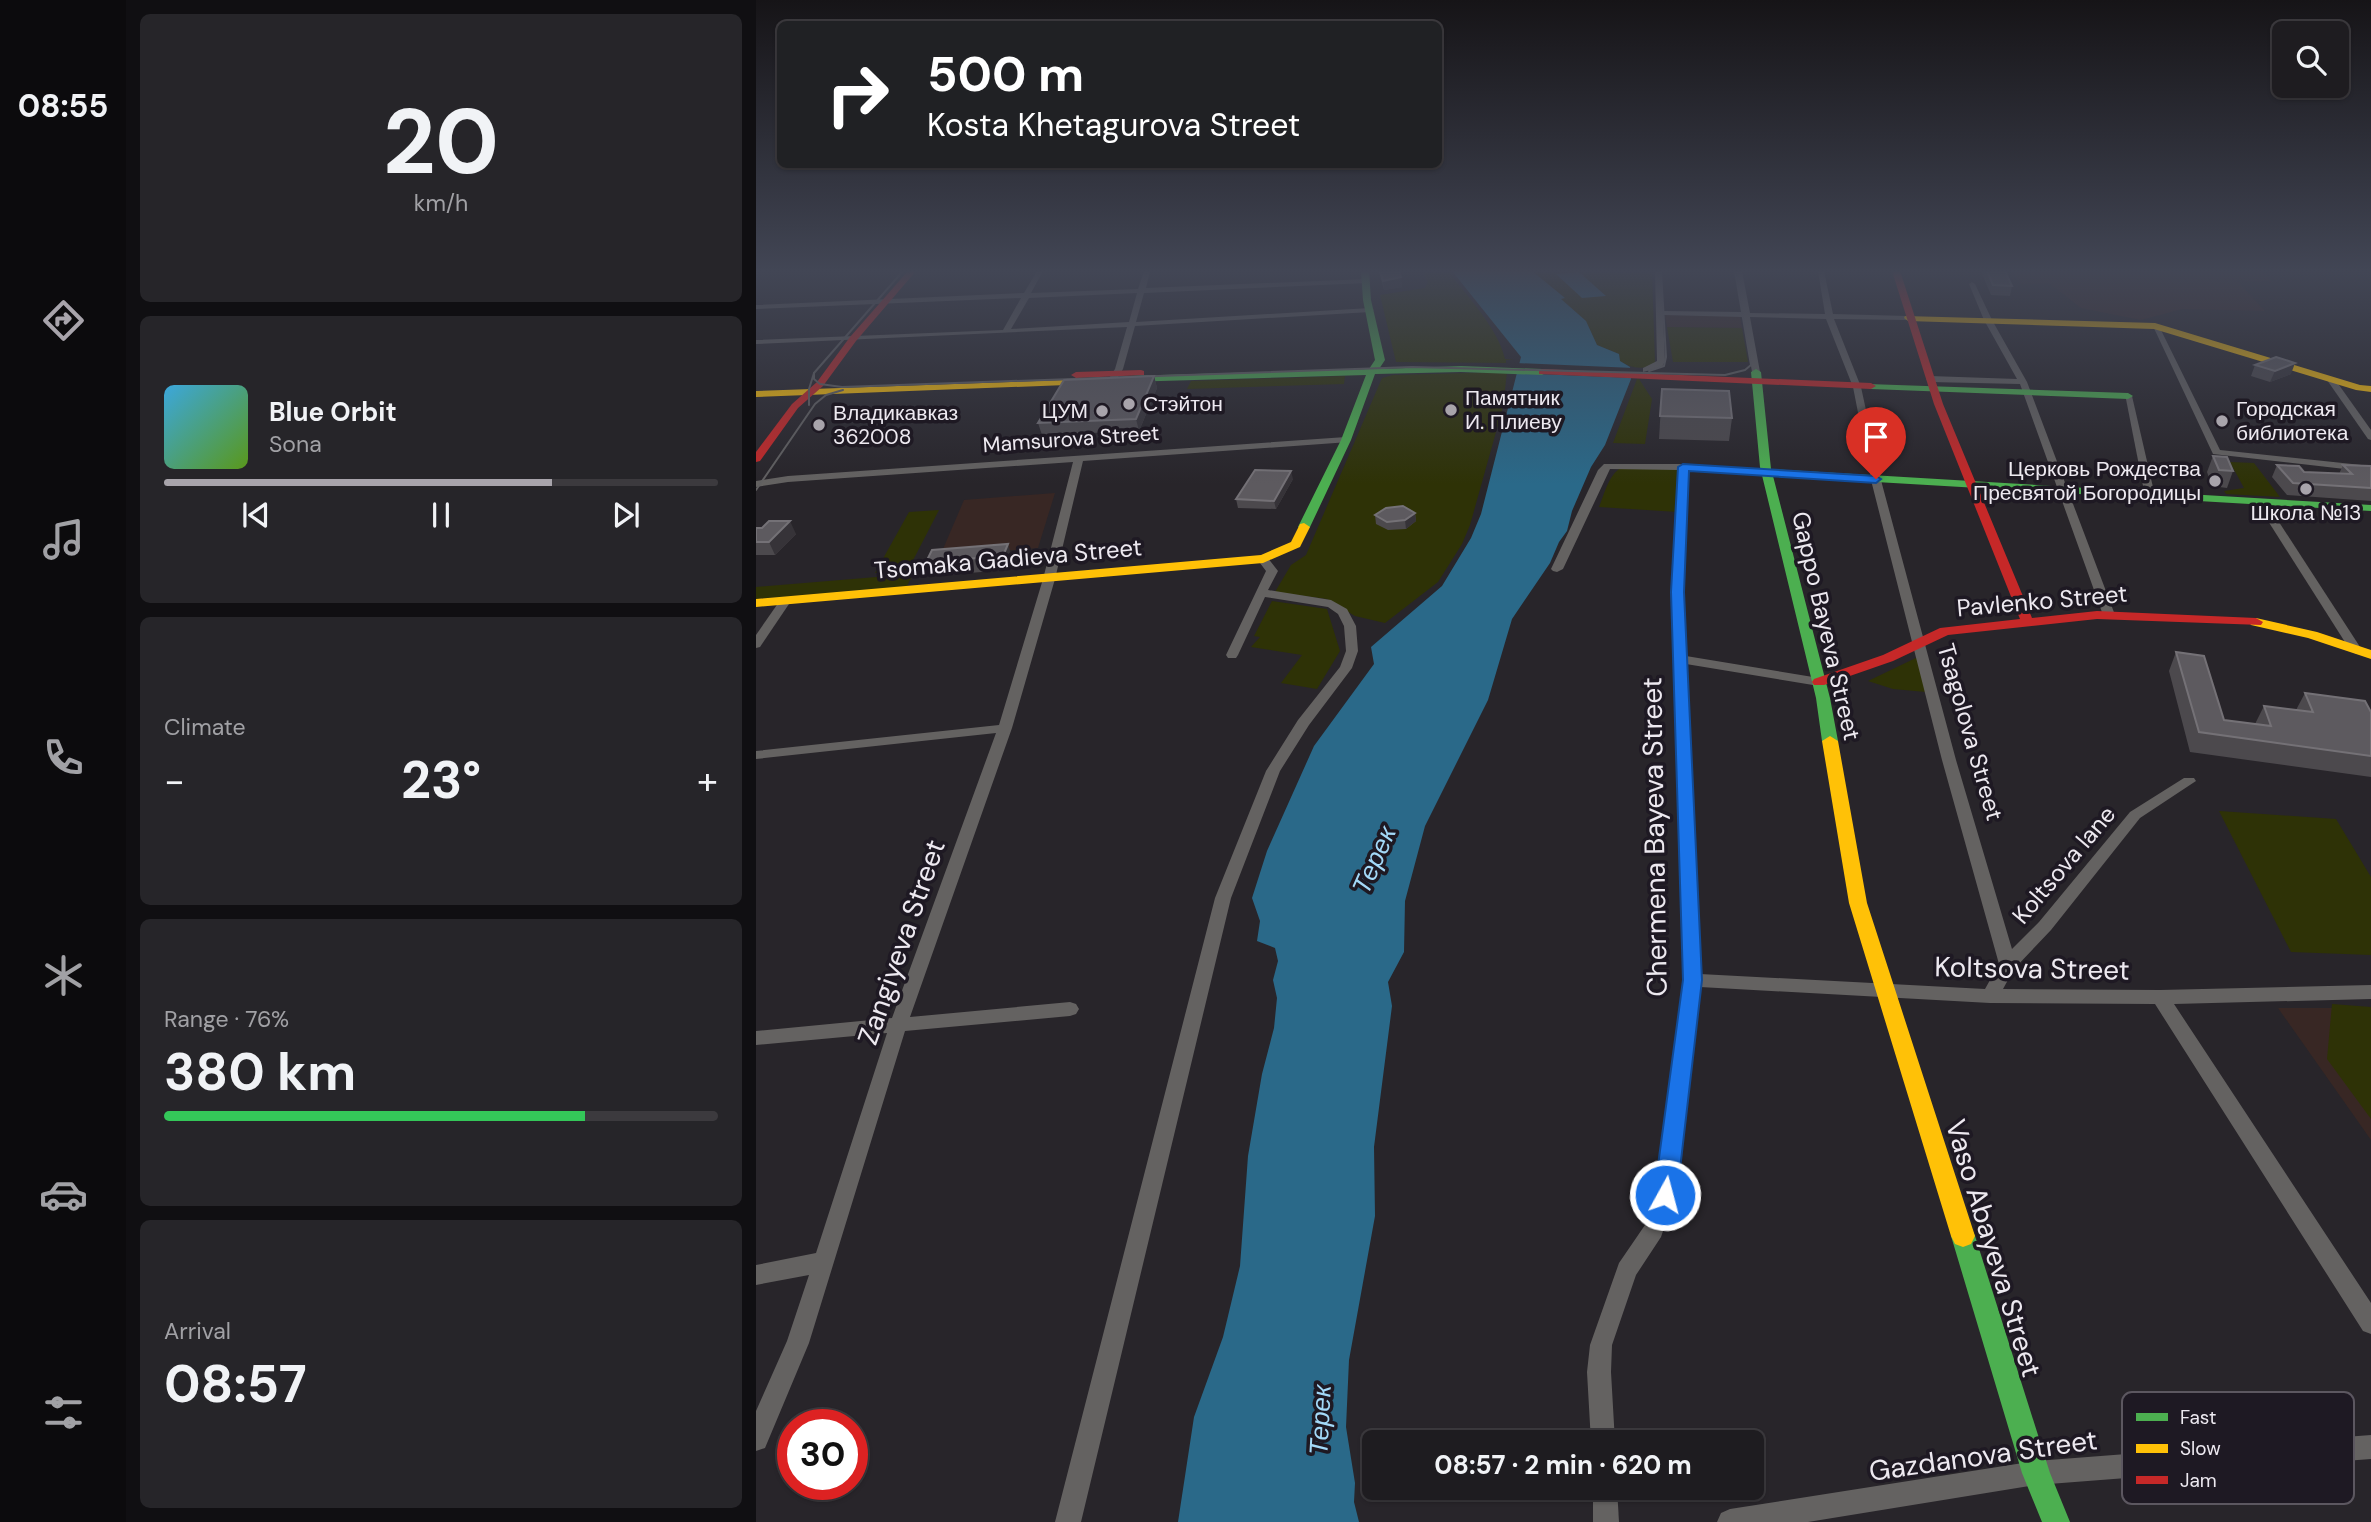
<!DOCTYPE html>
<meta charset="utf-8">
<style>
:root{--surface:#1e1c20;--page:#262529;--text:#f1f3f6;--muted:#a1a1a5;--line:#3c3a3e;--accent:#a8a4ab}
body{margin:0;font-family:"DM Sans",sans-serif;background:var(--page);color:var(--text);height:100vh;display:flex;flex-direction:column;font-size:26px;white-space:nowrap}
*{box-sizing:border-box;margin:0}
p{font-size:23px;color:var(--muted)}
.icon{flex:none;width:38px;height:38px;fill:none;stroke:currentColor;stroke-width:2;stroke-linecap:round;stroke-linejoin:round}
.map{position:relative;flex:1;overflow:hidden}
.details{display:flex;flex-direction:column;gap:14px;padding:14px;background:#100f12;width:630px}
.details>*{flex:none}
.top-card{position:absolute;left:21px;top:21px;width:665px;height:147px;border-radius:10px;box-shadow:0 2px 5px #0004,0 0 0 2px var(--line);background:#202124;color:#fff;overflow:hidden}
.tools{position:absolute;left:1516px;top:21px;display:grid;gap:14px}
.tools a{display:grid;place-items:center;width:77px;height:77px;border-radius:10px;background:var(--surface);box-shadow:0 2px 5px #0004,0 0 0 2px var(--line);font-size:35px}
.speed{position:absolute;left:21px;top:1409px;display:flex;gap:14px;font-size:35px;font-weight:700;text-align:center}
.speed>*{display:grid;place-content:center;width:91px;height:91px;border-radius:50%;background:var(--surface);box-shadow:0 2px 5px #0004,0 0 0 2px var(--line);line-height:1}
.speed .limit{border:10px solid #d22;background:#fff;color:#111}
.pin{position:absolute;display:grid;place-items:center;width:60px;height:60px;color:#fff;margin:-72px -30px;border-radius:50% 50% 50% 0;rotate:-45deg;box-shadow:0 0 7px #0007}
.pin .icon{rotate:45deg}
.me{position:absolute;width:77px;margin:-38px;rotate:7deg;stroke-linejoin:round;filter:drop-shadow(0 0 5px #0008)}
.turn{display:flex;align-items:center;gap:24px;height:147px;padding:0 35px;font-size:32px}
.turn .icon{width:91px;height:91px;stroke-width:2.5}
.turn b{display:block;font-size:49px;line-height:60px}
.big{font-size:52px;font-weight:700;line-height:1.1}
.details .widget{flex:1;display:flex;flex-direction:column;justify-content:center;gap:10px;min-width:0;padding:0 24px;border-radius:10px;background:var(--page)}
.details .dial{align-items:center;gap:0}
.dial b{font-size:91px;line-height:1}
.song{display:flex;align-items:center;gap:21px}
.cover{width:84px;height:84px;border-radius:10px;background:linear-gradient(135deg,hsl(200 70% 55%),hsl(90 70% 35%))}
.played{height:7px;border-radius:4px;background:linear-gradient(90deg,var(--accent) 70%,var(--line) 70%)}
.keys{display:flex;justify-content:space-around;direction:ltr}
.heat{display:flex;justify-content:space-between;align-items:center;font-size:38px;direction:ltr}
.charge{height:10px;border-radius:5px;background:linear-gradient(90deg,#34c759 76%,var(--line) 0)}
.trip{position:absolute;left:606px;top:1430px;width:402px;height:70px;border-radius:10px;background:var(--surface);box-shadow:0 2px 5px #0004,0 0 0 2px var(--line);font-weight:700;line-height:70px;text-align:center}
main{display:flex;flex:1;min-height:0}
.tab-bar{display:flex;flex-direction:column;width:126px;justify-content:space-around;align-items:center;background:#0c0b0d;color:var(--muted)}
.tab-bar .icon{width:49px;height:49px}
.tab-bar .current{color:var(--accent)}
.tab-bar b{font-size:32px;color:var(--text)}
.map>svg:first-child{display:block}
.commercial{fill:#382724}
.medical{fill:#382627}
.green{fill:#2e3206}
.water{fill:#2a6989}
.pier{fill:#28252a}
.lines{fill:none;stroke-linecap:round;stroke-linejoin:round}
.street{fill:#646261;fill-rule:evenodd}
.fast{fill:#4caf50;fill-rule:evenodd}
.slow{fill:#ffc107;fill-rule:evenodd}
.jam{fill:#c62828;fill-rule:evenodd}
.tram{stroke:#616061;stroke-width:2}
.wall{fill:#4c494d}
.shaded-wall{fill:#363338}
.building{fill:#5d5a5f;stroke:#747176;stroke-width:2}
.route{fill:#1a73e8;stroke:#114b97;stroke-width:2}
.poi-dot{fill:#a8a4ab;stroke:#1e1923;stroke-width:2.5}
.labels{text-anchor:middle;stroke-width:7;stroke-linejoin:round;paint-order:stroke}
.far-poi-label{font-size:21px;fill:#ede9f0;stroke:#1e1923;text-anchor:start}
.far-street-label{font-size:21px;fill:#ede9f0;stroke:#1e1923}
.street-label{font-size:24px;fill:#ede9f0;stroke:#1e1923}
.water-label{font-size:26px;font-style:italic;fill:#a3d9f8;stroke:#1e1923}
.near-street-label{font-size:28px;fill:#ede9f0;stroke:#1e1923}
.key{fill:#1e1923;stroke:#5c5760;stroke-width:2}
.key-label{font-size:19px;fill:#ede9f0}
</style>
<main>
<nav class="tab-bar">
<b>08:55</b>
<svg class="icon current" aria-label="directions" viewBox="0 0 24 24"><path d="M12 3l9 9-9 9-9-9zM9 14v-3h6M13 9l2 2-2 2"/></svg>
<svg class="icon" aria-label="music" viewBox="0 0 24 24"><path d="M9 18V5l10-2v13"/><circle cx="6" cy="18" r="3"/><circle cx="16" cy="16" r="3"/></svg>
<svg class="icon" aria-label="phone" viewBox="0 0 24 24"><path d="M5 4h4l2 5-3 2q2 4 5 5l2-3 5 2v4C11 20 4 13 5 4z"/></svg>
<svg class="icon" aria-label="climate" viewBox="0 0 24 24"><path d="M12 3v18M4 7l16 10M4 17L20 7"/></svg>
<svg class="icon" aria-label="car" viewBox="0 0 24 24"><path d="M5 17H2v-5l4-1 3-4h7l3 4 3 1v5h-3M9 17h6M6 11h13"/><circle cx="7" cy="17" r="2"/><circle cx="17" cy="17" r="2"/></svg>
<svg class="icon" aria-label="filters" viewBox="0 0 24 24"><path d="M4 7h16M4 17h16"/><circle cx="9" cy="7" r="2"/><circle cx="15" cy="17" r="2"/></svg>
</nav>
<section class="details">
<div class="widget dial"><b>20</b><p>km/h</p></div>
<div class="widget">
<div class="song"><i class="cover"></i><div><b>Blue Orbit</b><p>Sona</p></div></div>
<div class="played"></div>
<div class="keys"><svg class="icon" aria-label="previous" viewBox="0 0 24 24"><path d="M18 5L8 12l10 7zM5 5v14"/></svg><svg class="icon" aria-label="pause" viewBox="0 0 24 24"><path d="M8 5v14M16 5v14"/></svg><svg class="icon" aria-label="next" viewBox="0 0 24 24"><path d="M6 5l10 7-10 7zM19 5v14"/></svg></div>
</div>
<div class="widget"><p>Climate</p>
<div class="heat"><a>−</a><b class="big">23°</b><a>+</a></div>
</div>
<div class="widget"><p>Range · 76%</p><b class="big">380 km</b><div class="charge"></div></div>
<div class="widget"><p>Arrival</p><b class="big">08:57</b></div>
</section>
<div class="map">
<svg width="1615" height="1522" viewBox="0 0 1615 1522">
<rect width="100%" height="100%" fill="#28252a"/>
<g class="commercial">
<polygon points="909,315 984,316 986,328 911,327"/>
<polygon points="299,493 282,548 184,556 208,500"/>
<polygon points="1522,1008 1615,1008 1615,1140"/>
</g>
<polygon class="medical" points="1254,271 1506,271 1517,282 1480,280 1509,311 1426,309 1385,320 1325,308 1293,283 1266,284"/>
<g class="green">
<path d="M 667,271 L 692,271 C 711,296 742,328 749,359 L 758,360 L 750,360 L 750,363 L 640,362 L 624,295 L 669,288 L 672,282 Z"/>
<path d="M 776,271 L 896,271 L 899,363 C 887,371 875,368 864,361 L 863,354 L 841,345 L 830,321 L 805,299 L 808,297 Z"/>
<polygon points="911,327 986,328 992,362 917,362"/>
<polygon points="751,372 747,407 714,525 706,544 682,582 629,623 599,616 571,599 519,592 535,565 550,555 626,378 637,375"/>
<polygon points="589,376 588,384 431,389 435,381"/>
<polygon points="881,379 883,379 896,399 889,444 857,443"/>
<polygon points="1474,462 1498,463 1524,497 1470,494 1468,491 1488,488"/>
<path d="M 865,468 L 924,469 L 922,512 L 843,507 C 848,495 853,474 865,468 Z"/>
<polygon points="183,510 152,570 119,573 153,512"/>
<polygon points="157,574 151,586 0,599 0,587"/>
<polygon points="516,601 571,609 584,651 561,689 525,683 546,655 495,647 504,637 498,636"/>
<polygon points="1166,655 1170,692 1137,689 1112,681"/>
<polygon points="1463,811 1580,819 1615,877 1615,955 1535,952"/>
<polygon points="1576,1004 1615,1007 1615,1119 1571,1059"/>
</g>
<g class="water">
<polygon points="696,271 776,271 809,298 805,299 830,321 841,345 863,354 864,361 874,367 875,379 849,445 835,467 816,511 811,531 803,542 794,563 756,619 732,700 669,826 649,901 648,952 632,982 636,1006 618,1147 619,1216 593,1360 590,1427 599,1483 598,1502 603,1522 422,1522 438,1417 467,1337 484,1266 492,1156 506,1074 518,1028 521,998 517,980 522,961 519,948 501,941 504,921 496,898 511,851 558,746 618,664 615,647 686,586 715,538 725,514 765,357"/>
<polygon points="823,272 850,296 826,298 800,274"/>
</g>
<polygon class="pier" points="760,363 878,368 878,378 757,373"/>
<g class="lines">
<g class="street">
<path d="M 281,271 L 287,271 L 275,293 L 382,289 L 388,271 L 394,271 L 390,288 L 611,279 L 614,281 L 611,283 L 388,293 L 380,322 L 614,308 L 618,310 L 614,312 L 379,326 L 367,369 L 359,382 L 356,383 L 352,380 L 359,369 L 371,327 L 0,344 L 0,340 L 247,330 L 265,298 L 0,309 L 0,305 L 268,293 ZM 381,293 L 373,322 L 255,329 L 273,298 Z"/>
<polygon points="899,271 905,271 907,311 986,312 980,271 986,271 994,313 1069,314 1062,271 1068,271 1077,314 1152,316 1156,318 1152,320 1078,319 1105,387 1126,484 1200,760 1256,949 1283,922 1374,812 1428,778 1438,778 1440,781 1384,818 1295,930 1258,969 1247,989 1404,990 1615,985 1615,999 1418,1004 1615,1303 1615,1334 1607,1331 1399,1004 1234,1003 944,987 919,1195 905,1237 880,1275 856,1345 855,1372 859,1442 835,1442 831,1372 834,1345 863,1263 889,1225 899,1195 927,980 915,592 922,470 854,469 807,569 801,572 797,571 795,569 842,470 848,464 927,464 1014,470 1014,474 1011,475 932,470 927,592 930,656 1063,678 1069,682 1063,686 930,664 944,974 1229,989 1243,964 1186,760 1116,484 1097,387 1070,319 994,317 1004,372 1000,374 996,372 987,317 907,315 909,361 906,367 887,372 887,368 901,361"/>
<polygon points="1216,282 1219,284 1236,320 1271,382 1359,615 1357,618 1353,619 1347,615 1264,384 1174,382 1170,379 1174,376 1261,379 1228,320 1213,284"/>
<polygon points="1396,324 1403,326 1464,450 1615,466 1615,472 1457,454"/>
<polygon points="1575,377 1578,378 1615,430 1615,440 1612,439 1571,380"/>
<polygon points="1369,394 1376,396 1399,496 1398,498 1389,496"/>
<polygon points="590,437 593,438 593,442 327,461 299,579 256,728 154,1017 314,1002 320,1004 323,1009 320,1014 314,1016 149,1031 53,1343 9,1448 0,1451 0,1411 31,1341 53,1275 0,1285 0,1265 60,1253 131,1033 0,1045 0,1031 136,1018 240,733 0,759 0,751 243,725 287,579 317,462 32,482 0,487 0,481 32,476"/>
<polygon points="1505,499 1510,502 1606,650 1604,653 1600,654 1594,650 1500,502"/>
<polygon points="507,556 511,557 522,571 512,590 575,600 591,609 600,626 602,651 596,668 553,725 524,771 475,898 325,1522 299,1522 459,898 510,771 542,720 584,667 590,651 588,626 582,614 572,607 509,597 482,655 480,658 472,658 470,655 510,571 501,559"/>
<polygon points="29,598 35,601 4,647 0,648 0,635 25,599"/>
<polygon points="1615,1435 1615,1459 1280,1485 1052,1522 961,1522 965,1513 974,1509 1280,1461"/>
<polygon points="837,1488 861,1488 863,1522 837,1522"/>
</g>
<g class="fast">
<polygon points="605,271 613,271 615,300 629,360 623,369 705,366 786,369 791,372 786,375 705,372 619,374 595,440 554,527 548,531 542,527 585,440 610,375 370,382 365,379 370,376 613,369 619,360 607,300"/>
<polygon points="1000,369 1005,372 1015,469 1615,505 1615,511 1017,476 1074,698 1082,741 1074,746 1066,741 1060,698 1004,467 995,372"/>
<polygon points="1112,384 1372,393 1377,396 1372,399 1115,389 1112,388"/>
<polygon points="1207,1225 1215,1228 1219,1236 1294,1473 1314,1522 1286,1522 1266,1473 1195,1236 1199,1228"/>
</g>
<g class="slow">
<polygon points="1149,316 1399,323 1604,385 1615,386 1615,392 1600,390 1398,329 1152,321 1148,318"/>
<polygon points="338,379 338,383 335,384 0,397 0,391"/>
<polygon points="548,523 554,527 544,547 507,563 0,607 0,599 505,555 535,542 544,524"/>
<polygon points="1500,618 1561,632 1615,650 1615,659 1552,638 1495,625 1493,622"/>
<polygon points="1074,736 1082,741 1111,903 1219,1236 1215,1244 1207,1247 1199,1244 1195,1236 1093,903 1066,741"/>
</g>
<g class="jam">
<polygon points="152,271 160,271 100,341 67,386 42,408 4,461 0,462 0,452 36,404 61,382 94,337"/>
<polygon points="1136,271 1144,271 1187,404 1276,618 1341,611 1500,618 1507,622 1505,625 1341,619 1192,635 1137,661 1068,685 1058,685 1056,682 1058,679 1127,655 1184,628 1264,619 1178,404"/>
<polygon points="786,369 1115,383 1120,386 1115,389 783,374 783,370"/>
<polygon points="385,370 388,371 388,375 320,378 315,375 320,372"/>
</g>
<g class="tram">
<polyline points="893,371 908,366 910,357 905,271"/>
<polyline points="58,373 58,379 64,384 86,387 656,367 969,375 989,370 995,365 979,271"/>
<polyline points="53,405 53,389 58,373 147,271"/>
<polyline points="0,490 59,404 70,395 87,390"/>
</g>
</g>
<g class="wall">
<polygon points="623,271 643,271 646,287 628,290"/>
<polygon points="1226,271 1249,271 1256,286 1254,296 1235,295 1226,274"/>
<polygon points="1499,365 1535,374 1514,382 1495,376"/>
<polygon points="398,376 401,388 383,431 286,435 282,423"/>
<polygon points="906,389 976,418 973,441 903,439"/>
<polygon points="1457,456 1477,471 1471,488 1456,486 1451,472"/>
<polygon points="1521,465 1548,472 1583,474 1587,465 1615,466 1615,501 1531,495 1516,477"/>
<polygon points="537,479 520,509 482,508 480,499"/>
<polygon points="659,513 660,521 650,529 632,530 620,524 619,515"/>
<polygon points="0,528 40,534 19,555 0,555"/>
<polygon points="176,550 256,557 251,570 175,576 170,562"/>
<polygon points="1420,652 1468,720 1499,724 1508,706 1540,710 1549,693 1615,712 1615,777 1434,752 1413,671"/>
</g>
<g class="shaded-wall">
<polygon points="645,277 646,287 628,290 627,281"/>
<polygon points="1539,363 1535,374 1514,382 1519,371"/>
<polygon points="398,376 401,388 383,431 380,419"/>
<polygon points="535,471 537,479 520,509 518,501"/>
<polygon points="659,513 660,521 650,529 649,520"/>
<polygon points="34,521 40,534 19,555 13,542"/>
<polygon points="252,544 256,557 251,570 247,556"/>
</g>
<g class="building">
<polygon points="624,271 643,271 645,277 627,281"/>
<polygon points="1231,271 1249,271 1256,286 1237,285"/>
<polygon points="1520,357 1539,363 1519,371 1499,365"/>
<polygon points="398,376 380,419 282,423 308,380"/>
<polygon points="906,389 973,391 976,418 904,416"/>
<polygon points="1457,456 1471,457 1477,471 1463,470"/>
<polygon points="1521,465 1543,466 1548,472 1596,474 1587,465 1615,466 1615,488 1537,483"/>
<polygon points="499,470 535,471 518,501 480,499"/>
<polygon points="647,506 659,513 649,520 631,522 619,515 630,508"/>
<polygon points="13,521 34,521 13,542 0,542 0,528 6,528"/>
<polygon points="252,544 247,556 170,562 176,550"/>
<polygon points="1420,652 1448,656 1468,720 1515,726 1508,706 1557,712 1549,693 1609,701 1615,712 1615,756 1443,732"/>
</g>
<linearGradient id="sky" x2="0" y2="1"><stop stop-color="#161417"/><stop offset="0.56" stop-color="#424655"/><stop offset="1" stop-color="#424655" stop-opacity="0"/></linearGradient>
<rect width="1615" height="484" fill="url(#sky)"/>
<polygon class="route" points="927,464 1120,476 1125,479 1120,483 933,471 928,592 946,980 921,1195 917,1203 909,1206 901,1203 898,1195 927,980 915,592 922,467"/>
<g class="poi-dot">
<circle cx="373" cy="404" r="7"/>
<circle cx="695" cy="410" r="7"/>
<circle cx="346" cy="411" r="7"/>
<circle cx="1466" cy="421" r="7"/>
<circle cx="63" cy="425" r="7"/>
<circle cx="1459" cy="481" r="7"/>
<circle cx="1550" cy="489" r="7"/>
</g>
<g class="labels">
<g class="far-poi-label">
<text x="709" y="405">Памятник<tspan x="709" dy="24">И. Плиеву</tspan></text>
<text x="387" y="411">Стэйтон</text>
<text x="1480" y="416">Городская<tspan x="1480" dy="24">библиотека</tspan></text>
<text x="332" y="418" text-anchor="end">ЦУМ</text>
<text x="77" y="420">Владикавказ<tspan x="77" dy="24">362008</tspan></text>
<text x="1445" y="476" text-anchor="end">Церковь Рождества<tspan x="1445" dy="24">Пресвятой Богородицы</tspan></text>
<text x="1550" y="520" text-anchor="middle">Школа №13</text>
</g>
<g class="far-street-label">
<text transform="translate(315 439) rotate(-4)" y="7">Mamsurova Street</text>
</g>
<g class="street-label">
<text transform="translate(252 559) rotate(-5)" y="8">Tsomaka Gadieva Street</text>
<text transform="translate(1286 601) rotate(-5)" y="8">Pavlenko Street</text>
<text transform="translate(1070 626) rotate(77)" y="8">Gappo Bayeva Street</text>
<text transform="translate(1214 732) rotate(74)" y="8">Tsagolova Street</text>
<text transform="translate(1308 865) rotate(-50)" y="8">Koltsova lane</text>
</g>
<g class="water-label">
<text transform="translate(618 860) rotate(-66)" y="9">Терек</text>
<text transform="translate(564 1420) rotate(-87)" y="9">Терек</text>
</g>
<g class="near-street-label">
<text transform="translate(898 837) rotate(-91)" y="10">Chermena Bayeva Street</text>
<text transform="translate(145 942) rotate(-71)" y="10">Zangiyeva Street</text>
<text transform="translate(1276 968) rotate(1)" y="10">Koltsova Street</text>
<text transform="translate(1238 1248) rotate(73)" y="10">Vaso Abayeva Street</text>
<text transform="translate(1227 1455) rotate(-8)" y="10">Gazdanova Street</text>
</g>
</g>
<rect x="1366" y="1392" width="232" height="112" rx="10" class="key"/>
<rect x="1380" y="1413" width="32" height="8" fill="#4caf50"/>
<rect x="1380" y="1444" width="32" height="9" fill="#ffc107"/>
<rect x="1380" y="1476" width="32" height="8" fill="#c62828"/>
<g class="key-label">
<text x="1424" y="1424">Fast</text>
<text x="1424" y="1455">Slow</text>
<text x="1424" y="1487">Jam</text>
</g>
</svg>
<div class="tools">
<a><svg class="icon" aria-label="search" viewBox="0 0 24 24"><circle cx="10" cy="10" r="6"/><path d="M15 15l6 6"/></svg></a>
</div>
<div class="speed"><div class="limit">30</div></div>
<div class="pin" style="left:1120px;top:479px;background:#d93025"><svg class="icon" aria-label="arrive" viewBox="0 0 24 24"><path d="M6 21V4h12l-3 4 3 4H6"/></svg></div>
<svg class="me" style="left:909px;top:1195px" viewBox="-20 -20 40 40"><circle r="17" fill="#1a73e8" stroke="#fff" stroke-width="3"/><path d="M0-11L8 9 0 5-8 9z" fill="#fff"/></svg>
<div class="trip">08:57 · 2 min · 620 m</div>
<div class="top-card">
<div class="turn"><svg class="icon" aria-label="right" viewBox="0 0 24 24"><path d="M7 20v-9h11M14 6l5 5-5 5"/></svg><div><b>500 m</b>Kosta Khetagurova Street</div></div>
</div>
</div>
</main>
